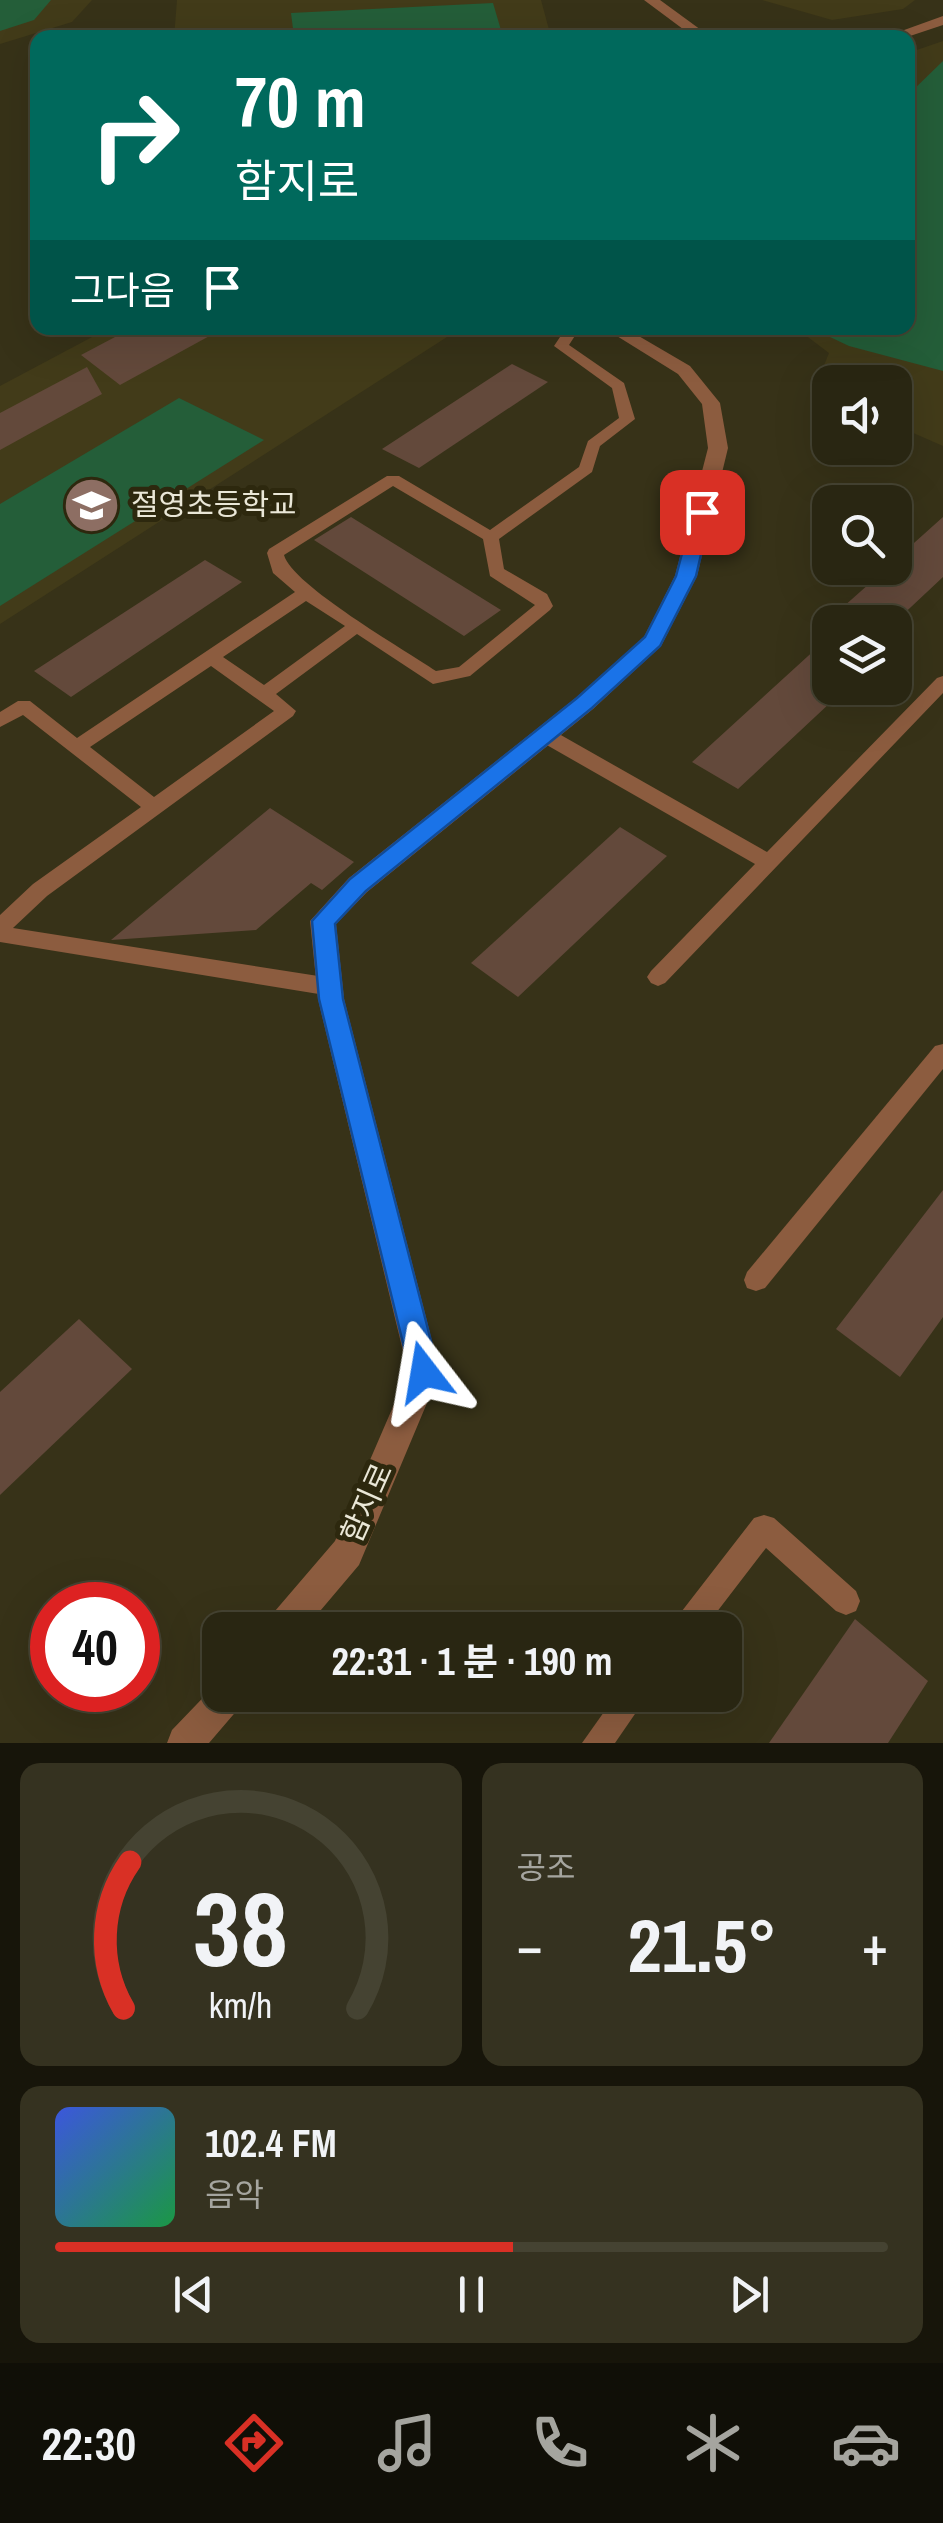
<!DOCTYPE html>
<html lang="ko">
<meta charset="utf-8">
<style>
:root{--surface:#292612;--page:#353220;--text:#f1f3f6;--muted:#a5a59f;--line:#454332;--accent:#d93025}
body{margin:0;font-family:"Archivo Narrow","Noto Sans KR",sans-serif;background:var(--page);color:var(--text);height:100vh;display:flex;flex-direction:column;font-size:38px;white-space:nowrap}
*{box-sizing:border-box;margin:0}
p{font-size:32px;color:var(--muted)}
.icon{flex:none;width:55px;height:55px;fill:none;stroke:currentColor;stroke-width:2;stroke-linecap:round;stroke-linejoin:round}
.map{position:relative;height:1743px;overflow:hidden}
.side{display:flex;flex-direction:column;gap:20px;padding:20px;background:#17150a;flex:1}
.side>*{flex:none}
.hud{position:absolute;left:30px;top:30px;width:885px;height:305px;border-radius:20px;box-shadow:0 10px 40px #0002,0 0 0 2px var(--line);background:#00695c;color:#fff;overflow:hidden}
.buttons{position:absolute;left:812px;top:365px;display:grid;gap:20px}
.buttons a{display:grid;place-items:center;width:100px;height:100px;border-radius:20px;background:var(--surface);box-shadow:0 10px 40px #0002,0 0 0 2px var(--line);font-size:50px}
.speed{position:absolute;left:30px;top:1582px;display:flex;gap:20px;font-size:50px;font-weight:700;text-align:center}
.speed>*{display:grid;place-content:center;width:130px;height:130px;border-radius:50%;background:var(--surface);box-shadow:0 10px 40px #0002,0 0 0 2px var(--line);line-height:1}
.speed .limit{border:15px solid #d22;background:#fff;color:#111}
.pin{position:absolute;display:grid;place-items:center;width:85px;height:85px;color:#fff;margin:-42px;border-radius:20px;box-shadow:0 5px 15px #0006}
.me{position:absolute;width:110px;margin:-55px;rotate:346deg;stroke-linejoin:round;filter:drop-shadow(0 0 8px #0008)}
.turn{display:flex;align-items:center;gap:35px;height:210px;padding:0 40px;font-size:45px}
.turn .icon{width:130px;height:130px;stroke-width:2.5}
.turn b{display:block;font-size:70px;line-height:85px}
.then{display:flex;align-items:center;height:95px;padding:0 40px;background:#0003;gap:20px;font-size:38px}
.big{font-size:75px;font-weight:700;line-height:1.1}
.side .tile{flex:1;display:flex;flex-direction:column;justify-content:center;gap:15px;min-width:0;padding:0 35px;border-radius:20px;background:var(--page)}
.side .dial{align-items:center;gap:0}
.dial svg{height:260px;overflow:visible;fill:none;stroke:var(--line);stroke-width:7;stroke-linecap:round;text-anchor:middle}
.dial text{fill:var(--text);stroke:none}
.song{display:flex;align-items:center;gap:30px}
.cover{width:120px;height:120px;border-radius:15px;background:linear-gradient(135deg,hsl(230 70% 55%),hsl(140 70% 35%))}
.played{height:10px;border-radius:5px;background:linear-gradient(90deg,var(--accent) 55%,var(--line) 55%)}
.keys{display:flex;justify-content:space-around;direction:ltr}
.heat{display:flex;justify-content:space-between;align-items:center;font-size:55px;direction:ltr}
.side .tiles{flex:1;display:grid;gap:20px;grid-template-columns:1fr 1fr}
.tile:last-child{grid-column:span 2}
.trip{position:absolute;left:202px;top:1612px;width:540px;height:100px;border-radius:20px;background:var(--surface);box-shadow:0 10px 40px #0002,0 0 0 2px var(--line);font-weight:700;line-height:100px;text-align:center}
.tabs{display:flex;height:160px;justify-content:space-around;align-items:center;background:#100f07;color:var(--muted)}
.tabs .icon{width:70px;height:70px}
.tabs .selected{color:var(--accent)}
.tabs b{font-size:45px;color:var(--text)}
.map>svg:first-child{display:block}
.built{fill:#423b19}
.green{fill:#245e39}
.building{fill:#63493b}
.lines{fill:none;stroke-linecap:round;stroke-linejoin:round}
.service{fill:#8c5c3f;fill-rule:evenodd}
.tertiary{fill:#8c5c3f;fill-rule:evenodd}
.route{fill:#1a73e8;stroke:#114b97;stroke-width:2.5}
.labels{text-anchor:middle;stroke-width:10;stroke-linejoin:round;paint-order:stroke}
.poi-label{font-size:30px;fill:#eae7d7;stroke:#2d280e;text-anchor:start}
.street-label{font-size:30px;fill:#eae7d7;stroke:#2d280e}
</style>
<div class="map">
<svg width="943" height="1743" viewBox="0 0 943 1743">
<rect width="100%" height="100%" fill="#373218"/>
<g class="built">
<polygon points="0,0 92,0 72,22 0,44"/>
<polygon points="177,0 541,0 551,37 174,38"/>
<polygon points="762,0 915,0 903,9 832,20"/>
<polygon points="943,41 943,446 895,425 895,382 830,382 830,397 814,390 829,353 796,328 908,328 908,53"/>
<polygon points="109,328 461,328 0,624 0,386"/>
</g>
<g class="green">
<polygon points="0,0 51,0 34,20 0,31"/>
<polygon points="493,3 503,37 294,37 291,13"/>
<polygon points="943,61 943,371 849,346 811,328 908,328 908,95"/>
<polygon points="179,398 264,440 0,606 0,504"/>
</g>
<g class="building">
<polygon points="132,328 224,328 120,385 81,355"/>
<polygon points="512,364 548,382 419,468 382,449"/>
<polygon points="87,367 102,394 0,450 0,413"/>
<polygon points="351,517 501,610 464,636 314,540"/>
<polygon points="943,517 943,577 895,622 825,623 887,568 895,568 895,560"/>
<polygon points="205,560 242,582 71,697 34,671"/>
<polygon points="830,636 830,683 825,688 846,688 738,789 692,762"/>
<polygon points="270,808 354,862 322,890 311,883 256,930 111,940"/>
<polygon points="620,827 667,856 518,997 471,963"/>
<polygon points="943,1190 943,1317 900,1377 836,1329"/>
<polygon points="79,1319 132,1369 0,1495 0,1392"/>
<polygon points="855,1619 928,1681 888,1743 769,1743"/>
</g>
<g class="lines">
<g class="service">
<path d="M 566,328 L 580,328 L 569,345 L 624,383 L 635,419 L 600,446 L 592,472 L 499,539 L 504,569 L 547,594 L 553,606 L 550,610 L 470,676 L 433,684 L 357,634 L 276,694 L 296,711 L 293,716 L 47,896 L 13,928 L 331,978 L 339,981 L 342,987 L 339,993 L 331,996 L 0,942 L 0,915 L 33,884 L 141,807 L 23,715 L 0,727 L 0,712 L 18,701 L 30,701 L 77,738 L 295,592 L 273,573 L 267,553 L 269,549 L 387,476 L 399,476 L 490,530 L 579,467 L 588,441 L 619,418 L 612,388 L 554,346 ZM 393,486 L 483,539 L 490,576 L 535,605 L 459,667 L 436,671 C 405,650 292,585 284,555 ZM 306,601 L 345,626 L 264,685 L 223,657 ZM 211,666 L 274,711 L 154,797 L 90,747 Z"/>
<polygon points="943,676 943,693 665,983 658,986 651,983 647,977 651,971 755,864 538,740 536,735 538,730 552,730 767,852 937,678"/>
<polygon points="943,1044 943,1069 765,1288 756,1291 747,1288 744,1280 747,1272 935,1046"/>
<polygon points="764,1515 774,1518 856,1591 860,1601 856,1611 846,1615 836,1611 766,1548 703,1630 671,1630 675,1620 754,1518"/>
<polygon points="616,1695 648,1695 615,1743 582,1743"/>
</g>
<g class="tertiary">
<polygon points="644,0 660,0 712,38 695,38"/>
<polygon points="943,16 943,25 904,38 882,38"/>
<polygon points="604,328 625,328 690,366 720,403 728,448 697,576 661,646 593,709 367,892 336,924 344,999 440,1372 359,1565 304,1630 263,1630 269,1618 335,1541 408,1372 318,999 310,921 349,878 577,697 644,637 675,576 708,448 702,404 678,374"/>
<polygon points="220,1680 220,1695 244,1695 239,1708 209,1743 167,1743 172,1730"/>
</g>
</g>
<polygon class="route" points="702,507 711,512 696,576 660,646 592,708 366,891 335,924 343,999 439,1372 434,1382 424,1386 414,1382 410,1372 319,999 312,921 350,879 577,698 645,637 676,576 693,512"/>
<defs>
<symbol id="school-disc" viewBox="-11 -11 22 22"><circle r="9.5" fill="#8d6e63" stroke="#2d280e"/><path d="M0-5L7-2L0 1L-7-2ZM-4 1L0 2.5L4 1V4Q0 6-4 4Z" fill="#fff"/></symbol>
</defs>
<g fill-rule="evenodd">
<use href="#school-disc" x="60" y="474" width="63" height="63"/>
</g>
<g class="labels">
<g class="poi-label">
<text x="131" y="515">절영초등학교</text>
</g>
<g class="street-label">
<text transform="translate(367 1503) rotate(-66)" y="10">함지로</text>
</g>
</g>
</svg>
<div class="buttons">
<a><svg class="icon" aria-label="sound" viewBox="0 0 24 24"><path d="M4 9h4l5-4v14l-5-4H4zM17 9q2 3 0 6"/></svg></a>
<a><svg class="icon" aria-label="search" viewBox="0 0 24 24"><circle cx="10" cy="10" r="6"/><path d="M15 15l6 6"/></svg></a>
<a><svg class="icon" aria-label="layers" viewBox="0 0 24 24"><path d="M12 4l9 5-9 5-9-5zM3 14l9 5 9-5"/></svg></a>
</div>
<div class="speed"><div class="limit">40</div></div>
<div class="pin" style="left:702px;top:512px;background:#d93025"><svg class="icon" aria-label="arrive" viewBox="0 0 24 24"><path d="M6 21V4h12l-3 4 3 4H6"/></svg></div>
<svg class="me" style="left:424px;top:1372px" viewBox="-20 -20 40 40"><path d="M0-17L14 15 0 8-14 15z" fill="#1a73e8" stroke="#fff" stroke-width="4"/></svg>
<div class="trip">22:31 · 1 분 · 190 m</div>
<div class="hud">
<div class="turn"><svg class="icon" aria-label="right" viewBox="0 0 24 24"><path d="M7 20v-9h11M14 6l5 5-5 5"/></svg><div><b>70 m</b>함지로</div></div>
<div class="then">그다음<svg class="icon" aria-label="arrive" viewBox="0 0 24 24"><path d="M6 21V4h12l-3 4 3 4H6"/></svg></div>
</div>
</div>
<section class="side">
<div class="tiles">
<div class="tile dial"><svg viewBox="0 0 100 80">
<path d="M14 69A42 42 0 1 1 86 69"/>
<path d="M14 69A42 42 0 0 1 16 24" stroke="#d93025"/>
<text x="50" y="56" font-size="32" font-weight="700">38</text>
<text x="50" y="72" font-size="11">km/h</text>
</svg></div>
<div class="tile"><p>공조</p>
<div class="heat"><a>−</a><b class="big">21.5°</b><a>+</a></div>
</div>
<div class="tile">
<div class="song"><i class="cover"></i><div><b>102.4 FM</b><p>음악</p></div></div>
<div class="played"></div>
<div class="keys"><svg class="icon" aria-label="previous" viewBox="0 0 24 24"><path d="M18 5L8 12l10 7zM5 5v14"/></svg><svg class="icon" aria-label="pause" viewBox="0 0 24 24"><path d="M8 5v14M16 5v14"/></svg><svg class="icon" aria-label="next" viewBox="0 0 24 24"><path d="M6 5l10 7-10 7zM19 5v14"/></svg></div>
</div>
</div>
</section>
<nav class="tabs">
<b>22:30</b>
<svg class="icon selected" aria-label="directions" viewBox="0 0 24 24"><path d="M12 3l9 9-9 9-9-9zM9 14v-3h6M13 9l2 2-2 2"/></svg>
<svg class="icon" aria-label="music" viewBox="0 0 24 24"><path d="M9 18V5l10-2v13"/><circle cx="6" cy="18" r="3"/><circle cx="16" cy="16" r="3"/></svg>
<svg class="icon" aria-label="phone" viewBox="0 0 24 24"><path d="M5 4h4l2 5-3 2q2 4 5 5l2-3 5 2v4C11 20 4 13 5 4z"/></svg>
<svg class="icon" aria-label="climate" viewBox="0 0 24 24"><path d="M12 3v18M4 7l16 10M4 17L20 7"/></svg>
<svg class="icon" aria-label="car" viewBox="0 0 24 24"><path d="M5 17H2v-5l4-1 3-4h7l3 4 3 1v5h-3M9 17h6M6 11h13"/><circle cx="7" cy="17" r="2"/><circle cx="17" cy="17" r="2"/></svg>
</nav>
